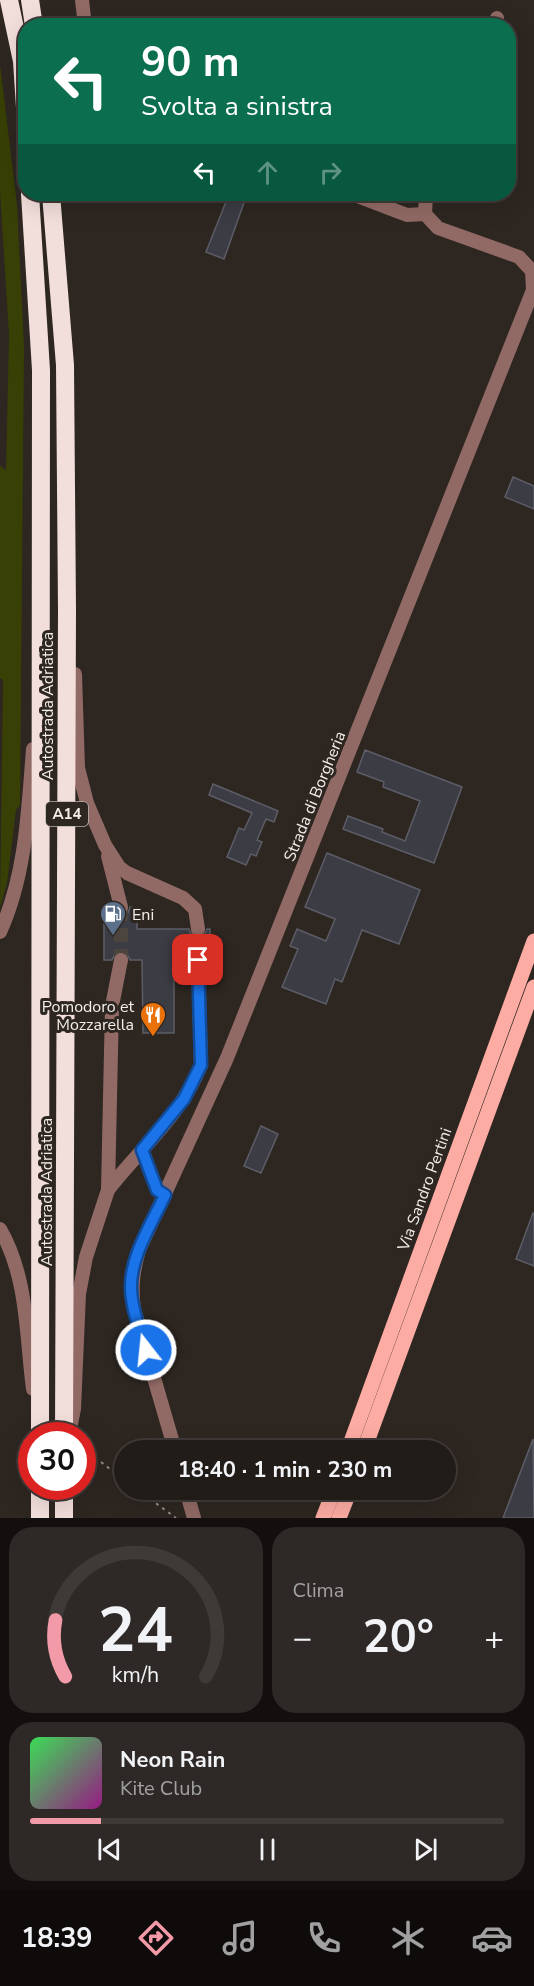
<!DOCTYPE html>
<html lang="it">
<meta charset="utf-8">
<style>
:root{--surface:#221c19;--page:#2e2926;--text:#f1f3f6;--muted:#a2a1a2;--line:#3f3a38;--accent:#f39aa8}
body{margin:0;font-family:"Nunito Sans",sans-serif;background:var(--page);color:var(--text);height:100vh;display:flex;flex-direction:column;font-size:22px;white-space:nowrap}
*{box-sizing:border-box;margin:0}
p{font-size:20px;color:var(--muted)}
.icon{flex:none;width:33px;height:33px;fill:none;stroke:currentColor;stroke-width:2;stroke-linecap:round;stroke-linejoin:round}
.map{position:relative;height:1518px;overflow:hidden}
.details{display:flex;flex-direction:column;gap:9px;padding:9px;background:#130f0e;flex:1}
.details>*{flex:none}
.top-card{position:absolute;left:18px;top:18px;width:498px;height:183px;border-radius:24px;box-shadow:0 6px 24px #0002,0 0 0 2px var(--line);background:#0b6e4f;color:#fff;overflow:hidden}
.speed{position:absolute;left:18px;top:1422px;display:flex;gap:12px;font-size:30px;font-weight:700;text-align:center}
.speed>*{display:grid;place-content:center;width:78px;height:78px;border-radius:50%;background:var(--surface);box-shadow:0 6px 24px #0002,0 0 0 2px var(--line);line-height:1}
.speed .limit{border:9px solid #d22;background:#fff;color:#111}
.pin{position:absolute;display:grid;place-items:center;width:51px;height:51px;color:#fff;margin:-26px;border-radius:12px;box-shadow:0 3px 9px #0006}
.me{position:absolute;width:66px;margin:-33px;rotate:344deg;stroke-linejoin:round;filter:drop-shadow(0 0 4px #0008)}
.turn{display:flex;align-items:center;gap:21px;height:126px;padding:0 24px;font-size:27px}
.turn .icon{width:78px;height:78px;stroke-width:2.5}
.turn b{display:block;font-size:42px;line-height:51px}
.lanes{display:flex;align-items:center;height:57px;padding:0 24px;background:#0003;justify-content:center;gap:30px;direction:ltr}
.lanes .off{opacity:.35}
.big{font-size:45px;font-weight:700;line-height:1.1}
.details .card{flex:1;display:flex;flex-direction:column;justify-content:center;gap:9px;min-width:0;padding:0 21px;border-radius:24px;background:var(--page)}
.details .dial{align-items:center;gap:0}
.dial svg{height:156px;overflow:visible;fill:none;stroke:var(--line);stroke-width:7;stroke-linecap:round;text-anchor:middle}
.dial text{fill:var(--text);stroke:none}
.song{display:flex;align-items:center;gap:18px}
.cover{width:72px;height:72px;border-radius:9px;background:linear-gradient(135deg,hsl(130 70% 55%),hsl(310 70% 35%))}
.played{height:6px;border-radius:3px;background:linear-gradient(90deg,var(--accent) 15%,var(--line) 15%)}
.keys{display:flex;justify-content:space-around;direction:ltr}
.heat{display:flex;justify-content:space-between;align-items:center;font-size:33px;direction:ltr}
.details .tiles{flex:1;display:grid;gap:9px;grid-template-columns:1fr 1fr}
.card:last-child{grid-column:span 2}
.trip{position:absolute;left:114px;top:1440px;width:342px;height:60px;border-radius:30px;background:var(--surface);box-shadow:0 6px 24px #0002,0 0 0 2px var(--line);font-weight:700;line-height:60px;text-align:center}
.dock{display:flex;height:96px;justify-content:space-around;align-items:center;background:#0e0b0a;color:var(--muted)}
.dock .icon{width:42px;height:42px}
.dock .selected{color:var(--accent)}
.dock b{font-size:27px;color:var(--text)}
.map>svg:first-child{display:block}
.green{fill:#394005}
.building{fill:#3b3c44;stroke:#5c5d66;stroke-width:1.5}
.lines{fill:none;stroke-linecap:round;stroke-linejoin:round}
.minor-tunnel{stroke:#4b443f;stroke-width:14;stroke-dasharray:14 7;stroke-linecap:butt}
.path{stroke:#918b87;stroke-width:2;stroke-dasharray:3 4.5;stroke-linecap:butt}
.minor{stroke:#916a65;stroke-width:14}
.major{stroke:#fcaca3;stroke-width:15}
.highway{stroke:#f2dedb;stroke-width:18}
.route-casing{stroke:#114b97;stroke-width:15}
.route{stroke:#1a73e8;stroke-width:10}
.labels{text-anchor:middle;stroke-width:6;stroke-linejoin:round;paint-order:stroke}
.shield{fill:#2d2621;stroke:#b8b3ae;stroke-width:1.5}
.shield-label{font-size:15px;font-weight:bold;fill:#f4efeb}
.street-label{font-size:16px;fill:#f4efeb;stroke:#2d2621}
.poi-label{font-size:16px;fill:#f4efeb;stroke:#2d2621;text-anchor:start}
</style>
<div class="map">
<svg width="534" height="1518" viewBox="0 0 534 1518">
<rect width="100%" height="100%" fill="#2d2621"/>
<polygon class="green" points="0,64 17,205 24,347 20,805 16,810 7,883 0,908 3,680 0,678 0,466 6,470 9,335 0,191"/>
<g class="building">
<polygon points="229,194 246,197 224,259 206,252"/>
<polygon points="513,477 534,486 534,509 505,497"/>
<polygon points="365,750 462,787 434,863 343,829 348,816 383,829 382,832 405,841 420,801 383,787 384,782 357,772"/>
<polygon points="213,784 278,811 274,822 266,819 257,840 262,842 256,856 251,854 246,865 227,857 239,828 244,830 252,813 209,795"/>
<polygon points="327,853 420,890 399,944 362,930 342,982 335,979 326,1004 282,987 298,949 290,946 297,929 326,941 335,919 305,907"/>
<polygon points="104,907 112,907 115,914 123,916 128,913 130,907 137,907 137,929 189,929 191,935 199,938 204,936 207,929 210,929 210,959 207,960 205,955 198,951 193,953 189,960 174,960 174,1033 143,1033 142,960 130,960 127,954 122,951 115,954 112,960 104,960"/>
<polygon points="261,1126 278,1134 261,1173 244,1166"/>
<polygon points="533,1213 534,1214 534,1266 516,1259"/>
<polygon points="533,1439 534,1518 503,1518"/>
</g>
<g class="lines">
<g class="minor-tunnel">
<polyline points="121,907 121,960"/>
<polyline points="198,929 198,960"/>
</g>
<g class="path">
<polyline points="101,1462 124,1480"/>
<polyline points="138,1490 176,1518"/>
</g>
<g class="minor">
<polyline points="82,0 85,26"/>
<polyline points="494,26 497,18"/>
<polyline points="352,194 407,215 425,214"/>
<polyline points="425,214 426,194"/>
<polyline points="75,674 78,768 87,803 105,845 119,867 127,873 183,898 195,909 198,929"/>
<polyline points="108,856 121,907"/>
<path d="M 0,932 C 26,875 28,811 33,749"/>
<polyline points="142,1151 157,1190 165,1195"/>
<path d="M 108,1190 C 140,1149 182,1114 201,1065 L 198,960"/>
<path d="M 0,1229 C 28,1277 26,1336 33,1389"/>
<polyline points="70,1429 74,1409 79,1294 86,1257 108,1190 112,1006 121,960"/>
<path d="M 175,1450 L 134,1309 C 131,1287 133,1271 139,1250 L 227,1058 L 533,290 L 532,271 L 519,257 L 438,228 L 425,214"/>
<polyline points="186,1490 194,1518"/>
</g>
<g class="major">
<polyline points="348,1450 534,941"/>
<polyline points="364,1450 534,987"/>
<polyline points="323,1518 334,1490"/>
<polyline points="339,1518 350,1490"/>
</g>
<g class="highway">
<polyline points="9,0 22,61 26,123"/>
<polyline points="30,0 34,26"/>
<polyline points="30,194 41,370 40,1436"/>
<polyline points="51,194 65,365 67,610 64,1436"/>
<polyline points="40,1518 40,1486"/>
<polyline points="64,1518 64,1486"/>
</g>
</g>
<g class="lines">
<defs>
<path id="route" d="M 146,1350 C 140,1329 131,1308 131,1286 C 131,1255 152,1223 165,1195 L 157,1190 L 142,1150 L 184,1099 L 201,1065 L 198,960"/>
</defs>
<use href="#route" class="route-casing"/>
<use href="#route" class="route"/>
</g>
<defs>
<symbol id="fuel-pin" viewBox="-11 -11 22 30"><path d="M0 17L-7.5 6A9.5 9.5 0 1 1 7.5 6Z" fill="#5c6f8a" stroke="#2d2621"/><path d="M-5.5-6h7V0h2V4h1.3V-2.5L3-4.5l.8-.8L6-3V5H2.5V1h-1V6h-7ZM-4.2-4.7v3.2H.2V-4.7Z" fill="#fff"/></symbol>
<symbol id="restaurant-pin" viewBox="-11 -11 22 30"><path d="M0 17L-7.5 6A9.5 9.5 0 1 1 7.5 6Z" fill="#e8710a" stroke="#2d2621"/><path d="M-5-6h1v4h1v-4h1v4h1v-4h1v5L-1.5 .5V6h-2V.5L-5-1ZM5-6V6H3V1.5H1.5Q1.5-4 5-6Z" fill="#fff"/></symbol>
</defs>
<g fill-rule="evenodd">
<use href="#fuel-pin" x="98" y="899" width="30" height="40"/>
<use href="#restaurant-pin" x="138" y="1000" width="30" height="40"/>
</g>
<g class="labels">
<rect class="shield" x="46" y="802" width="42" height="24" rx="4.5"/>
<g class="shield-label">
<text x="67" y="819">A14</text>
</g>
<g class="street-label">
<text transform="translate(47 706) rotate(-90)" y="6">Autostrada Adriatica</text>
<text transform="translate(314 796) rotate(-68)" y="6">Strada di Borgheria</text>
<text transform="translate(424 1189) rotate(-70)" y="6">Via Sandro Pertini</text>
<text transform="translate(46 1192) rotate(-90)" y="6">Autostrada Adriatica</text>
</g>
<g class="poi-label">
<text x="132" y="920">Eni</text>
<text x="134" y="1012" text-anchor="end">Pomodoro et<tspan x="134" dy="18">Mozzarella</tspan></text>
</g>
</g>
</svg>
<div class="speed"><div class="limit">30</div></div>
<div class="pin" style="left:198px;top:960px;background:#d93025"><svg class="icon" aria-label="arrive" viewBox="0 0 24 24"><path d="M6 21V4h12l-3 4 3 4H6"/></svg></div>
<svg class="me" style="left:146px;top:1350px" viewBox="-20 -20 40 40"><circle r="17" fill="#1a73e8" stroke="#fff" stroke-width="3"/><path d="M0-11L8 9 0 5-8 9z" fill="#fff"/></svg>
<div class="trip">18:40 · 1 min · 230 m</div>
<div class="top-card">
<div class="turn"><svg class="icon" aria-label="left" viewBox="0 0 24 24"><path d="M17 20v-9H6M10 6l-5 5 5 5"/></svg><div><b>90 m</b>Svolta a sinistra</div></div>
<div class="lanes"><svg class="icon" aria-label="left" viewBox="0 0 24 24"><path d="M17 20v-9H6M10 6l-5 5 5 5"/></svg><svg class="icon off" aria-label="ahead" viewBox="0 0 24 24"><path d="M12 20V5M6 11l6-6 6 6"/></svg><svg class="icon off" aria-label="right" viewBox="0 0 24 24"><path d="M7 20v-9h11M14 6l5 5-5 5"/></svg></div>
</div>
</div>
<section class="details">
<div class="tiles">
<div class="card dial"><svg viewBox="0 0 100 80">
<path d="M14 69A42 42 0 1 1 86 69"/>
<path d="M14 69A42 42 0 0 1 9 40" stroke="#f39aa8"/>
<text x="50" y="56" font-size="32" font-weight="700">24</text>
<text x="50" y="72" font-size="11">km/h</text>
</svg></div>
<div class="card"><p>Clima</p>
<div class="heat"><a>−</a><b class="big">20°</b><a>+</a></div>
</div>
<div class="card">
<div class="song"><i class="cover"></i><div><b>Neon Rain</b><p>Kite Club</p></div></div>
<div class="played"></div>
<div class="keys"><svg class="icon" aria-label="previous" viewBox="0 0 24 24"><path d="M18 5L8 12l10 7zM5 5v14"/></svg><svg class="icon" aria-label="pause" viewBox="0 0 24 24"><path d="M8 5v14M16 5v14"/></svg><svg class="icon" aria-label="next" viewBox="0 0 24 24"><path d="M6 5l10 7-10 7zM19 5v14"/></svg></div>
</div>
</div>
</section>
<nav class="dock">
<b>18:39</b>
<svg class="icon selected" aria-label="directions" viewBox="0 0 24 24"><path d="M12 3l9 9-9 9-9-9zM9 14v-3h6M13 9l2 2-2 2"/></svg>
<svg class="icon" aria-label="music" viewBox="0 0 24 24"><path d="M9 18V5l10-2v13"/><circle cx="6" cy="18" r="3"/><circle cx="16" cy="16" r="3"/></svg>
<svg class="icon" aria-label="phone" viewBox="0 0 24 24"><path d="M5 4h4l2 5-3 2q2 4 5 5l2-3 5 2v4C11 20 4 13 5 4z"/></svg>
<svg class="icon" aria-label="climate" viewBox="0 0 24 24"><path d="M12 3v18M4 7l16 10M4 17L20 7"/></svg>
<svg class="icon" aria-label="car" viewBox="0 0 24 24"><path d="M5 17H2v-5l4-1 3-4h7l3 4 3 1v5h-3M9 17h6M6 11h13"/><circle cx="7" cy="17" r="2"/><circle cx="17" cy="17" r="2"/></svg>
</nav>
